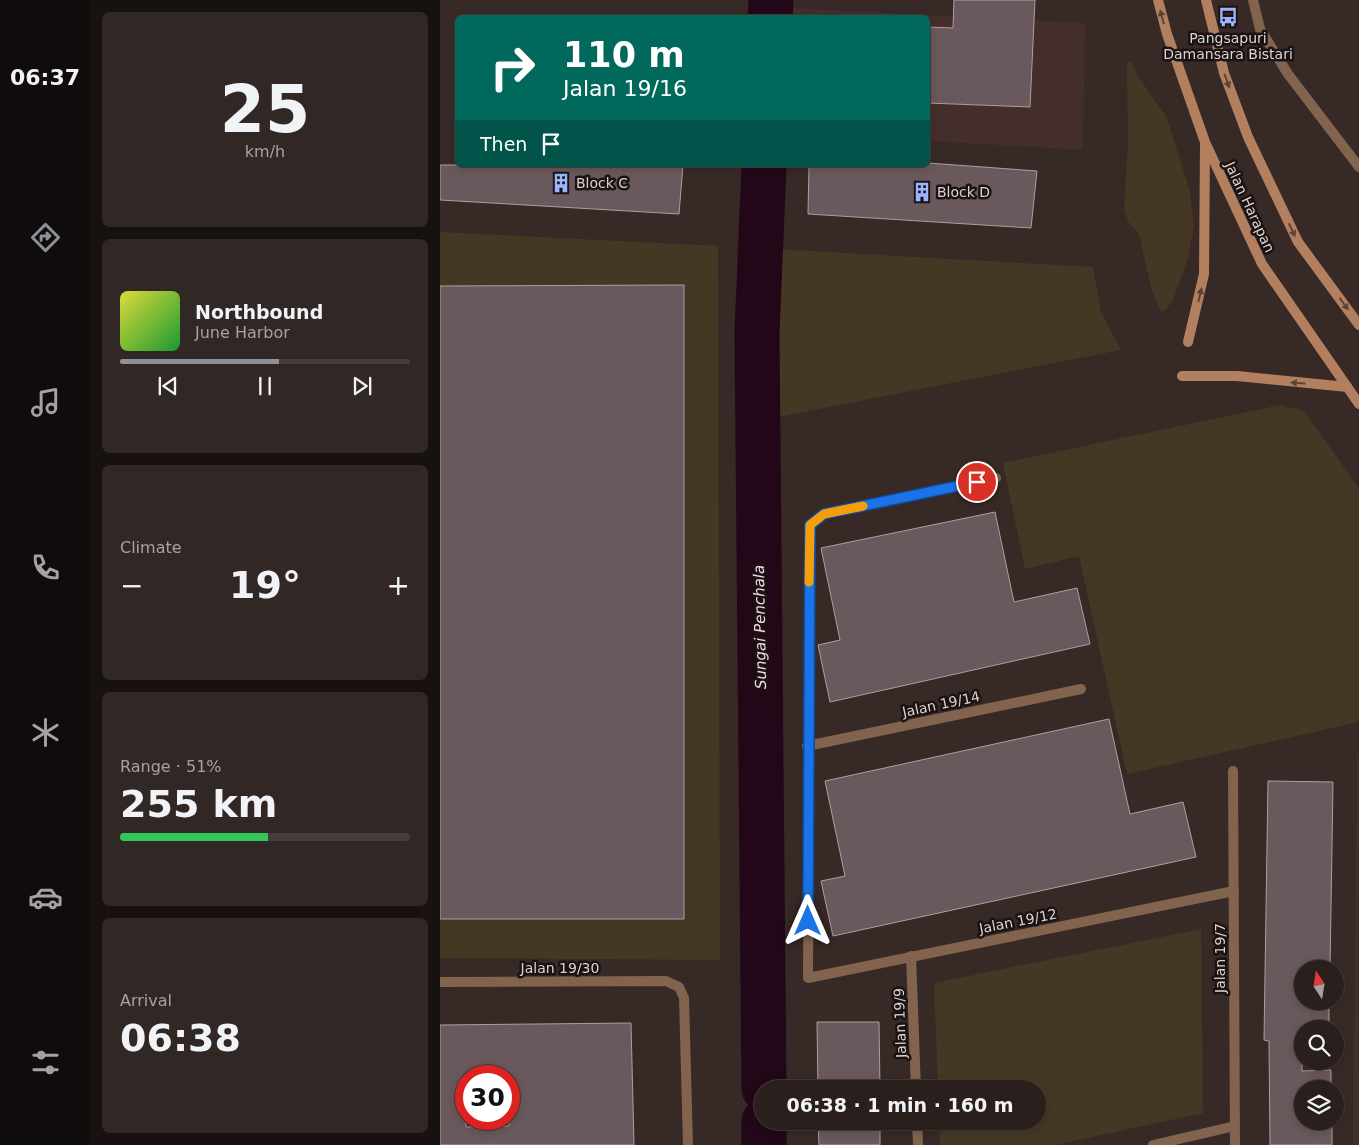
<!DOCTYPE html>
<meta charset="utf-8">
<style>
:root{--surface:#291f1c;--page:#312725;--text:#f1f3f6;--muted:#a5a2a3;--line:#453d3b;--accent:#8c9099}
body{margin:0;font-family:"DejaVu Sans",sans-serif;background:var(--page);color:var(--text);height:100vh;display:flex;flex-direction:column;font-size:19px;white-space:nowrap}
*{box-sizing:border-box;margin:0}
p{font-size:16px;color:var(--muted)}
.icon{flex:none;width:28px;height:28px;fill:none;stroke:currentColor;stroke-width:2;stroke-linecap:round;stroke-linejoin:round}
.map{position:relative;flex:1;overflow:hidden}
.panel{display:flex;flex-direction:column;gap:12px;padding:12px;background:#17110f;width:350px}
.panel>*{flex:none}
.banner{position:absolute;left:15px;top:15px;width:475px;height:152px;border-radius:8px;box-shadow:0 2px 8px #0003,0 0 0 1px var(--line);background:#00695c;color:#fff;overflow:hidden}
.needle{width:32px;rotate:348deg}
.tools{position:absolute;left:854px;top:960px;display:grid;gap:10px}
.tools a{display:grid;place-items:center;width:50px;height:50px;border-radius:50%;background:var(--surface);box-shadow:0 2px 8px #0003,0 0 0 1px var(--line);font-size:25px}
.speed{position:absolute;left:15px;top:1065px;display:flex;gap:10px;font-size:25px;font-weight:700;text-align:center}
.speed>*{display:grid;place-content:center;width:65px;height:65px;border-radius:50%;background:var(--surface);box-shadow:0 2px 8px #0003,0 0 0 1px var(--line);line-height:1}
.speed .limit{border:8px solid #d22;background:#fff;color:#111}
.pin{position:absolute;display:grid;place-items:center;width:42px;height:42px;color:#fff;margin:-21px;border:2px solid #fff;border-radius:50%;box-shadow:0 1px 5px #0007}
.me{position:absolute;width:55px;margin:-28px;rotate:0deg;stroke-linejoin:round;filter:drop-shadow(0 0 4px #0008)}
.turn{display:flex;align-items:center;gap:18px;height:105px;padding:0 25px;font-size:22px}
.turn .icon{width:65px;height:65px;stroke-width:2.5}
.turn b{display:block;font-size:35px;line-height:42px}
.then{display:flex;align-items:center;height:48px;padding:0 25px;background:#0003;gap:10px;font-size:19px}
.big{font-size:38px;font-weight:800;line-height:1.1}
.panel .card{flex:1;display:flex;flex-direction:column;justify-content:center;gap:8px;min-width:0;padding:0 18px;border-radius:8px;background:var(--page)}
.panel .dial{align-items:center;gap:0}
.dial b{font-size:65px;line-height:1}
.song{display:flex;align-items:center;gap:15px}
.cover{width:60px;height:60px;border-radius:8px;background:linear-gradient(135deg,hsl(60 70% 55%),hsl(130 70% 35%))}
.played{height:5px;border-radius:2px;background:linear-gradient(90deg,var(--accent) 55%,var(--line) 55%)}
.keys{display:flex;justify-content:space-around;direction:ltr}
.heat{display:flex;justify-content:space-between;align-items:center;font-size:28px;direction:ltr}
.charge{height:8px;border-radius:4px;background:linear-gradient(90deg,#34c759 51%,var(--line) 0)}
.trip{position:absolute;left:314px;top:1080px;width:292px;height:50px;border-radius:25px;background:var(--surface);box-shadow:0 2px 8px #0003,0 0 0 1px var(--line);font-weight:800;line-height:50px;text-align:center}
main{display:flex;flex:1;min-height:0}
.menu{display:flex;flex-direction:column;width:90px;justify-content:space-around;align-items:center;background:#100c0b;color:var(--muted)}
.menu .icon{width:35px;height:35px}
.menu .active{color:var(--accent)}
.menu b{font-size:22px;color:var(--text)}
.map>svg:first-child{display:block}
.built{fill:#442e2b}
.green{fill:#443825}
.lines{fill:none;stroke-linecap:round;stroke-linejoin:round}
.river{stroke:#220719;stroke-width:45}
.building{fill:#6a595c;stroke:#b09da0;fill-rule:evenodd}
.street{stroke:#82634e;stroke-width:10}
.secondary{stroke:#b2805f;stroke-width:10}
.oneway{fill:#5e4435}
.route-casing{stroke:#114b97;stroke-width:12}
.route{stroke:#1a73e8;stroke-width:9}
.slow{stroke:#f59e0b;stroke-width:9}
.labels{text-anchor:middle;stroke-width:5;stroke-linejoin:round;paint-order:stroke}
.poi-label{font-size:14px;fill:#ddd3d1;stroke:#1a1312;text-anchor:start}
.street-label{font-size:14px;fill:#ddd3d1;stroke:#1a1312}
.water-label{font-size:15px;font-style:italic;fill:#f9d4ea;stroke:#1a1312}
</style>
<main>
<nav class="menu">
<b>06:37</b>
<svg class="icon active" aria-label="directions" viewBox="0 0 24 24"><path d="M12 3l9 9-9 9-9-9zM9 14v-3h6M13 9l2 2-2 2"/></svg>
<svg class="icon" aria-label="music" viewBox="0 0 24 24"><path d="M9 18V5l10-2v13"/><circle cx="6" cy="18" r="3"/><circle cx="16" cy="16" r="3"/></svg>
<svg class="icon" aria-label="phone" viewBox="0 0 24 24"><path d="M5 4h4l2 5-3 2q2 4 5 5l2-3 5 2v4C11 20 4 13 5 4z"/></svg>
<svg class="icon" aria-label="climate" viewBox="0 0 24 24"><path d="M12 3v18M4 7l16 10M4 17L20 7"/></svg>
<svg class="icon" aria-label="car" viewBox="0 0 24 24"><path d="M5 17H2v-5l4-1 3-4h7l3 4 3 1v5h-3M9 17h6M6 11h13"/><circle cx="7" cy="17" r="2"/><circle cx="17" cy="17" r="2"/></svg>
<svg class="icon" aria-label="filters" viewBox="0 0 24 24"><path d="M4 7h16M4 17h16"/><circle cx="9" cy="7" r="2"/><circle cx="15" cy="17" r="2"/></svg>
</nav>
<section class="panel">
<div class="card dial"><b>25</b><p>km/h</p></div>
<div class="card">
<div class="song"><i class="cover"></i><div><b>Northbound</b><p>June Harbor</p></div></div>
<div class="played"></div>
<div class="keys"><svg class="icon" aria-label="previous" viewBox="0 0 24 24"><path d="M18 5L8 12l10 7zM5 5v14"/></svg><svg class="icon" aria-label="pause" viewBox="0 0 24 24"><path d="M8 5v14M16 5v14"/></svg><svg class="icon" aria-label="next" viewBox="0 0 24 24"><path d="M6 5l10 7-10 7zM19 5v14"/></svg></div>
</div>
<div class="card"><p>Climate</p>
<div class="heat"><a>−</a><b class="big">19°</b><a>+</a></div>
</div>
<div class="card"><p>Range · 51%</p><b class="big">255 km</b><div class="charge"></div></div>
<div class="card"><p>Arrival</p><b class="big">06:38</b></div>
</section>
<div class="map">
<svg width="919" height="1145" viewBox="0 0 919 1145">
<rect width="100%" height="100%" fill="#372926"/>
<g class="built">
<polygon points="350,8 645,23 643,150 488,141 488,18 350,18"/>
<polygon points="919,756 919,1145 913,1145 917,757"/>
</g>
<g class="green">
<polygon points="689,61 692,62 699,78 727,118 750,192 754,226 748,258 733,300 725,311 721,312 711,287 699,234 689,223 684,209 688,145 687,63"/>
<polygon points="0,232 278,246 280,960 0,958"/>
<polygon points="335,249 653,267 661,312 681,350 332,418"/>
<polygon points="840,405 864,411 919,488 919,722 687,774 639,556 585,569 563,463"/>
<polygon points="761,929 763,1113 615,1145 500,1145 499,1121 598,1121 598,1089 498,1089 494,983"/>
</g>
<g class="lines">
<g class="river">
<polyline points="330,18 331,0"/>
<polyline points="324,1089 317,333 324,165"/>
<polyline points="324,1145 324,1121"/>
</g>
</g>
<g class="building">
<polygon points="514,0 595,0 590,107 488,103 488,27 513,28"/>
<polygon points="488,163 597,171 591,228 368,214 369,165"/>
<polygon points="0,165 243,165 239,214 0,200"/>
<polygon points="244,285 244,919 0,919 0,286"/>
<polygon points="555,512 574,602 637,588 650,644 390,702 378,645 400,640 381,548"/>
<polygon points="669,719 690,814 743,802 756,857 393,936 381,881 405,876 385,781"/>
<polygon points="828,781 893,782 890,969 862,969 862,1001 889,1001 889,1029 862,1029 862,1071 891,1070 891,1089 862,1089 862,1121 892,1121 892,1145 830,1145 829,1041 824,1040"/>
<polygon points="377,1022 439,1022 440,1089 378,1089"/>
<path d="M 191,1023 L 194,1145 L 0,1145 L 0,1025 ZM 26,1076 L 69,1076 L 69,1126 L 26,1127 Z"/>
<polygon points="378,1121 440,1121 440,1145 379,1145"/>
</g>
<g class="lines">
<g class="street">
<polyline points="813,0 820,29 848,74 919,167"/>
<polyline points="556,478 384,514 370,525 368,978 794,891"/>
<polyline points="367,746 641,689"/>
<polyline points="793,771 795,1145"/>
<polyline points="471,956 476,1089"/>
<polyline points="0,982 226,981 239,987 244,998 248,1145"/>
<polyline points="477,1121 478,1145"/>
<polyline points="713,1145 795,1126"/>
</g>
<g class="secondary">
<polyline points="718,0 727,34 765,142 822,264 919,404"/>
<polyline points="766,0 784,73 808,137 858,242 919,325"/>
<polyline points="748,342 764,274 765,145"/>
<polyline points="742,376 797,376 907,387"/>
</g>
</g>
<defs><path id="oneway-solid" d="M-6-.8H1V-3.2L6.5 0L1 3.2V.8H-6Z" transform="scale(1.25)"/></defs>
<g class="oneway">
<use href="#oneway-solid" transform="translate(722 17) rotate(-105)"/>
<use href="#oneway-solid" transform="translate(787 81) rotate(70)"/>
<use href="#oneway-solid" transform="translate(852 230) rotate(65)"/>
<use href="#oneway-solid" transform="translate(760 295) rotate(-77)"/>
<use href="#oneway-solid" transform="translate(904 304) rotate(54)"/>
<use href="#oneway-solid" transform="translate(858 383) rotate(-176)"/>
</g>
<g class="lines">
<defs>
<polyline id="route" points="368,921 370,525 384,514 537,482"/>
</defs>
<use href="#route" class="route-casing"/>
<use href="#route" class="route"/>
<polyline class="slow" points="369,582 370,525 384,514 423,506"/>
</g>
<defs>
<symbol id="bus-bare" viewBox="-9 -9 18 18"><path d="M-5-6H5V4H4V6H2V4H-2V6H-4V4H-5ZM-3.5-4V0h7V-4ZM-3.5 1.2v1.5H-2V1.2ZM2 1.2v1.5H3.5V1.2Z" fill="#9bb5fd" stroke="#1a1312" stroke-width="2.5" paint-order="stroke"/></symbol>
<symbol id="building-bare" viewBox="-9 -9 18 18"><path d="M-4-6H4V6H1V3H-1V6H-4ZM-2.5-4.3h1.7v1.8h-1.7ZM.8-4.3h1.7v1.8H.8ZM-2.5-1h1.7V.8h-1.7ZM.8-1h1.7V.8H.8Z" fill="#9bb5fd" stroke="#1a1312" stroke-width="2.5" paint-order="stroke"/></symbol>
</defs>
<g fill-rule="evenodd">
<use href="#bus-bare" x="774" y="3" width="28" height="28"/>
<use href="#building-bare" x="107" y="169" width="28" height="28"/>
<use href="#building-bare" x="468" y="178" width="28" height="28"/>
</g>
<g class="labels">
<g class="poi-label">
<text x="788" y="43" text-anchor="middle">Pangsapuri<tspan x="788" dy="16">Damansara Bistari</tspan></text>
<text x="136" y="188">Block C</text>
<text x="497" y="197">Block D</text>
</g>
<g class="street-label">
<text transform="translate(810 207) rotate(65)" y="5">Jalan Harapan</text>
<text transform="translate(501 704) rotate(-12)" y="5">Jalan 19/14</text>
<text transform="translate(578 921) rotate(-11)" y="5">Jalan 19/12</text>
<text transform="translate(780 958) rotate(-90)" y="5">Jalan 19/7</text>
<text x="120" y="973">Jalan 19/30</text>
<text transform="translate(460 1023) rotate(-92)" y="5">Jalan 19/9</text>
</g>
<g class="water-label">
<text transform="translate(320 627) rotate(-91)" y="5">Sungai Penchala</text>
</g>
</g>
</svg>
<div class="tools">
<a><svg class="needle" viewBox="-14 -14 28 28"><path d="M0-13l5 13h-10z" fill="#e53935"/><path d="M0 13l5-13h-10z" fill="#a5a2a3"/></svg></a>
<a><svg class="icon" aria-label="search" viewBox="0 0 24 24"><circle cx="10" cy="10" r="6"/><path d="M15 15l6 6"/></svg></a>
<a><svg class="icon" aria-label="layers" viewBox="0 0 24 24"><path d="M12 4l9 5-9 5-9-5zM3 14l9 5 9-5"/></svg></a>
</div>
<div class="speed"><div class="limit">30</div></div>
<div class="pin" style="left:537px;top:482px;background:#d93025"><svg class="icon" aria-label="arrive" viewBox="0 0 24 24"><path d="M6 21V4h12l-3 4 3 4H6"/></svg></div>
<svg class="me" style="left:368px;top:921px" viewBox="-20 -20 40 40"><path d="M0-17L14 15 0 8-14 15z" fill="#1a73e8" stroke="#fff" stroke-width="4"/></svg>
<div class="trip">06:38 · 1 min · 160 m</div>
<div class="banner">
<div class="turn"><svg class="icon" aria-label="right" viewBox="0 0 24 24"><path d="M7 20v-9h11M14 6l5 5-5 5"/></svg><div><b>110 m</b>Jalan 19/16</div></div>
<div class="then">Then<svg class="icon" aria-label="arrive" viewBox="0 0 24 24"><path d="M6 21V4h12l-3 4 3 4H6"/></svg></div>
</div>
</div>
</main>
